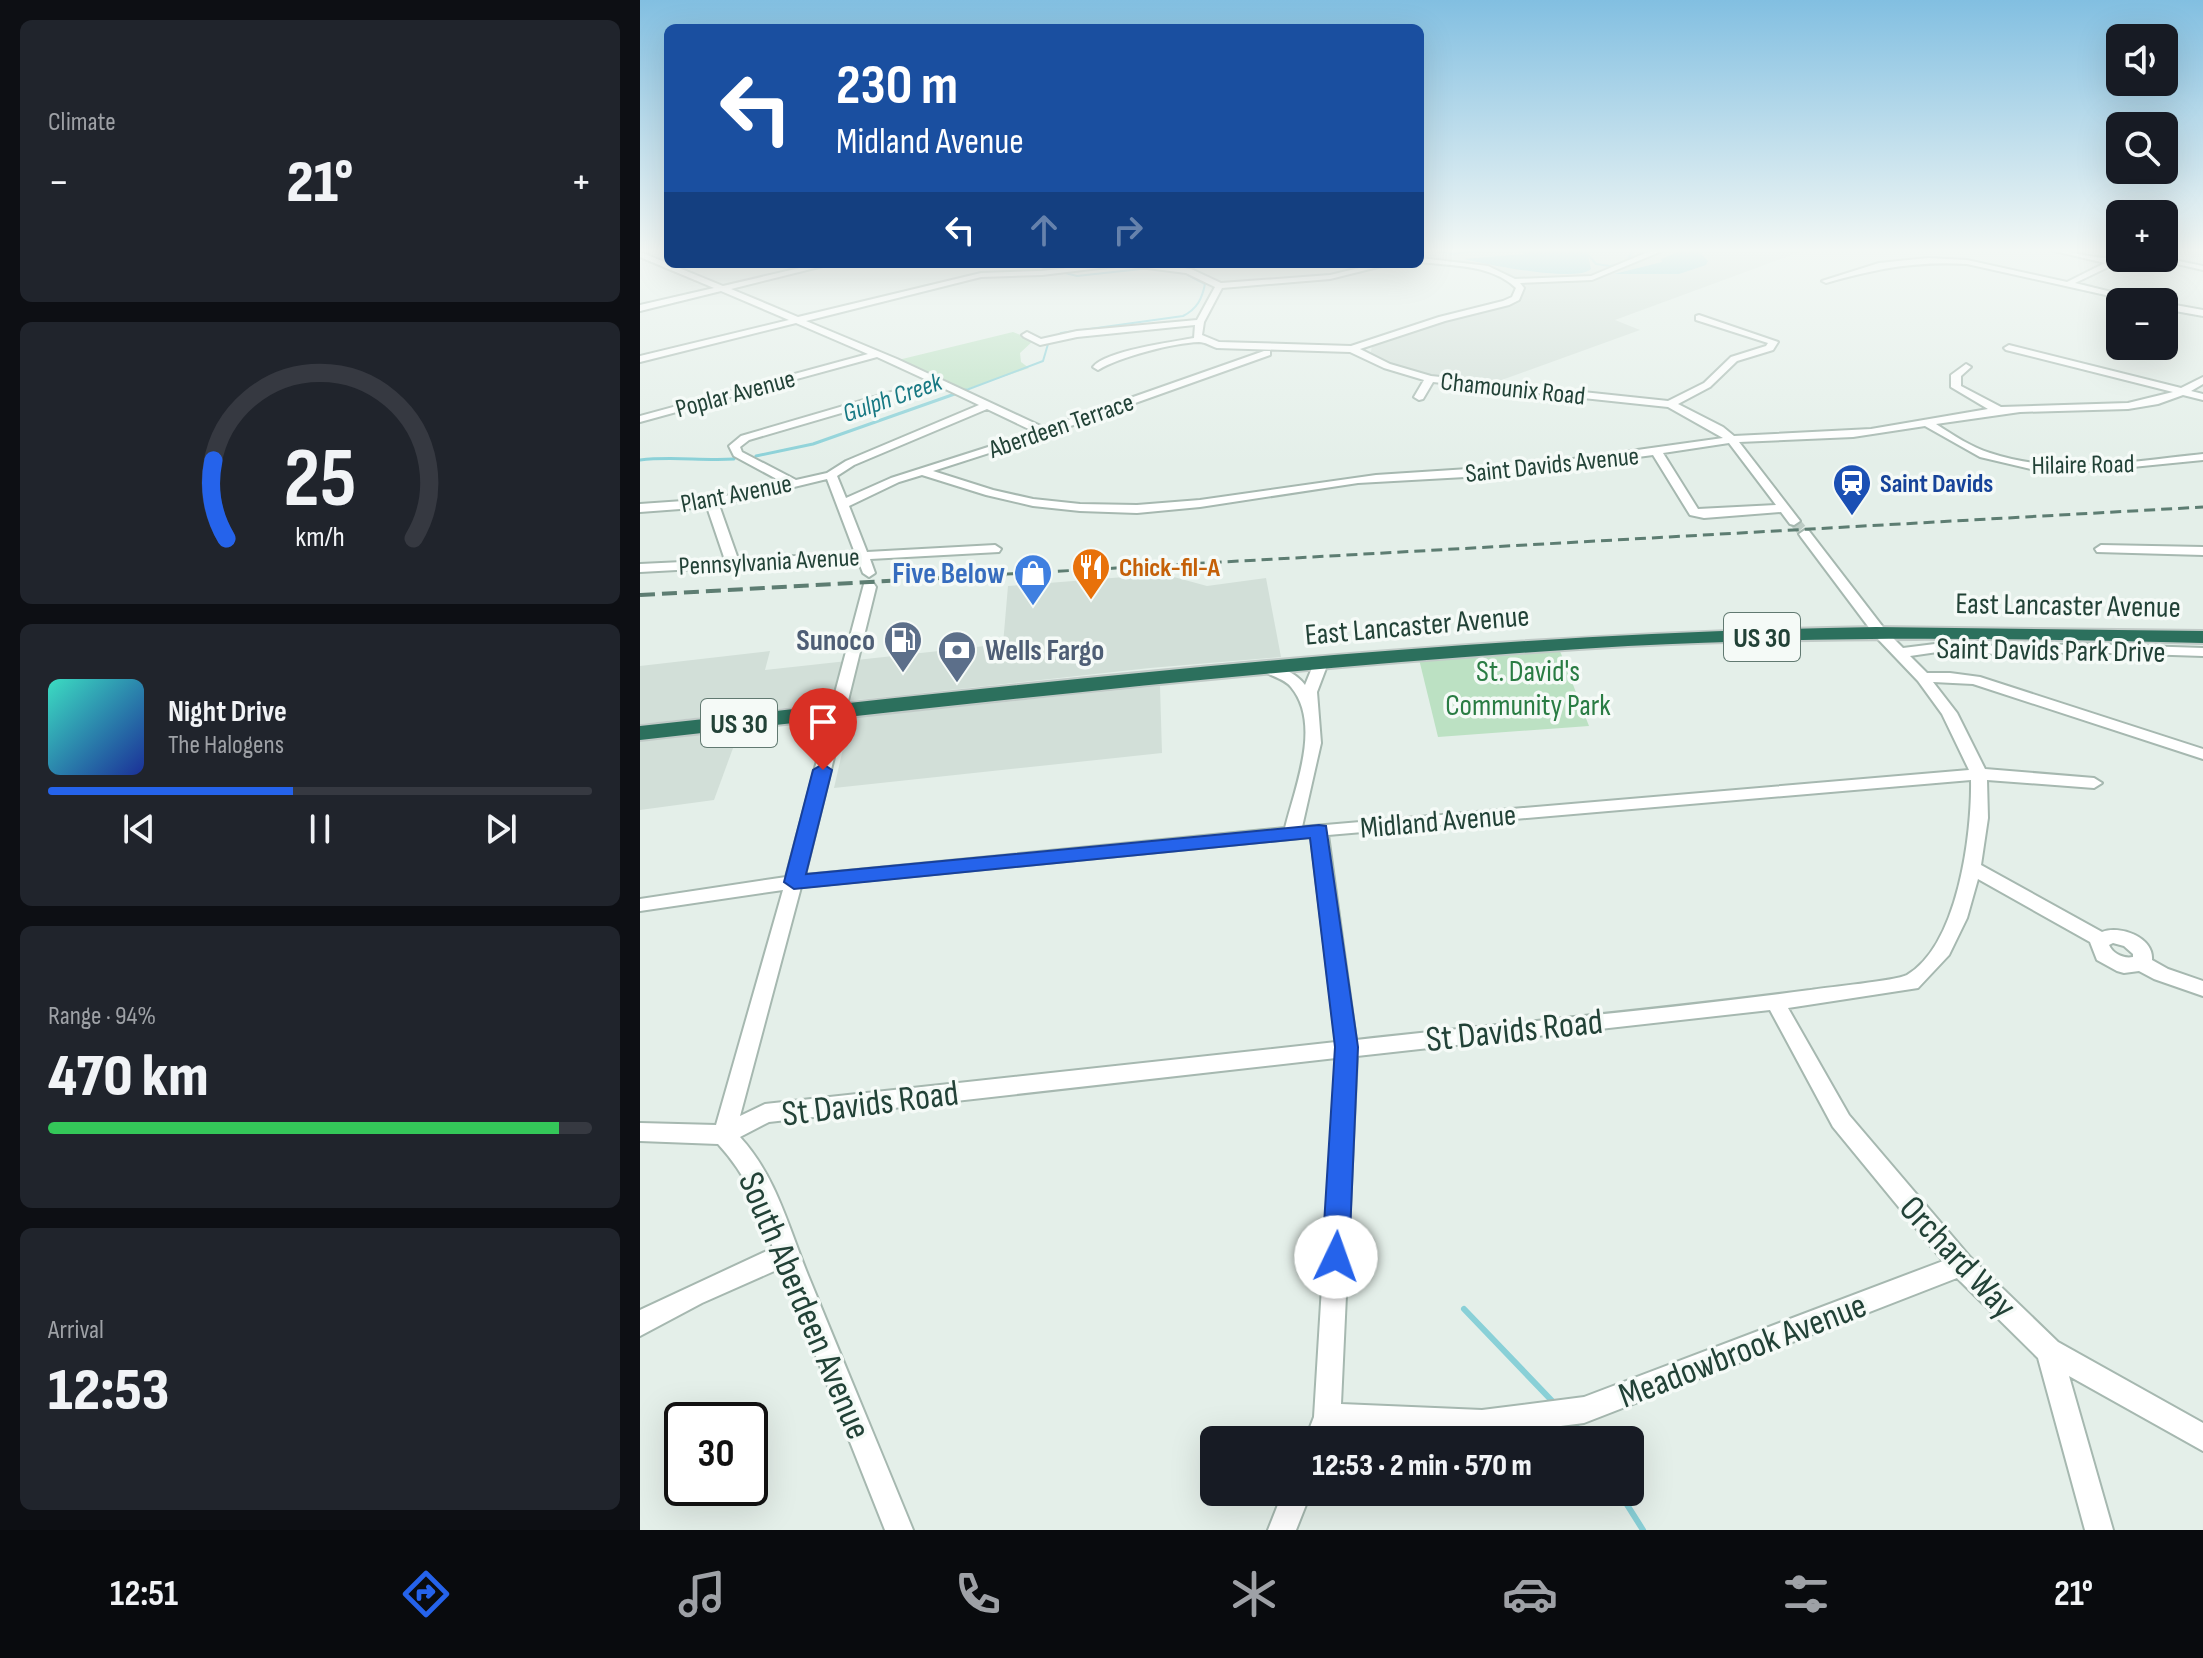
<!DOCTYPE html>
<meta charset="utf-8">
<style>
:root{--surface:#171b24;--page:#20242c;--text:#f1f3f6;--muted:#9ea1a6;--line:#363941;--accent:#2563eb}
body{margin:0;font-family:"Sofia Sans Condensed",sans-serif;background:var(--page);color:var(--text);height:100vh;display:flex;flex-direction:column;font-size:30px;white-space:nowrap}
*{box-sizing:border-box;margin:0}
p{font-size:26px;color:var(--muted)}
.icon{flex:none;width:44px;height:44px;fill:none;stroke:currentColor;stroke-width:2;stroke-linecap:round;stroke-linejoin:round}
.map{position:relative;flex:1;overflow:hidden}
.drawer{display:flex;flex-direction:column;gap:20px;padding:20px;background:#0d0f14;width:640px}
.drawer>*{flex:none}
.top-card{position:absolute;left:24px;top:24px;width:760px;height:244px;border-radius:12px;box-shadow:0 8px 32px #0002;background:#1a4fa0;color:#fff;overflow:hidden}
.buttons{position:absolute;left:1466px;top:24px;display:grid;gap:16px}
.buttons a{display:grid;place-items:center;width:72px;height:72px;border-radius:12px;background:var(--surface);box-shadow:0 8px 32px #0002;font-size:40px}
.speed{position:absolute;left:24px;top:1402px;display:flex;gap:16px;font-size:40px;font-weight:700;text-align:center}
.speed>*{display:grid;place-content:center;width:104px;height:104px;border-radius:50%;background:var(--surface);box-shadow:0 8px 32px #0002;line-height:1}
.speed .limit{border:4px solid #111;border-radius:12px;background:#fff;color:#111}
.pin{position:absolute;display:grid;place-items:center;width:68px;height:68px;color:#fff;margin:-82px -34px;border-radius:50% 50% 50% 0;rotate:-45deg;box-shadow:0 0 8px #0007}
.pin .icon{rotate:45deg}
.me{position:absolute;width:88px;margin:-44px;rotate:3deg;stroke-linejoin:round;filter:drop-shadow(0 0 6px #0008)}
.turn{display:flex;align-items:center;gap:28px;height:168px;padding:0 40px;font-size:36px}
.turn .icon{width:104px;height:104px;stroke-width:2.5}
.turn b{display:block;font-size:56px;line-height:68px}
.lanes{display:flex;align-items:center;height:76px;padding:0 40px;background:#0003;justify-content:center;gap:40px;direction:ltr}
.lanes .off{opacity:.35}
.big{font-size:60px;font-weight:800;line-height:1.1}
.drawer .card{flex:1;display:flex;flex-direction:column;justify-content:center;gap:12px;min-width:0;padding:0 28px;border-radius:12px;background:var(--page)}
.drawer .dial{align-items:center;gap:0}
.dial svg{height:208px;overflow:visible;fill:none;stroke:var(--line);stroke-width:7;stroke-linecap:round;text-anchor:middle}
.dial text{fill:var(--text);stroke:none}
.song{display:flex;align-items:center;gap:24px}
.cover{width:96px;height:96px;border-radius:12px;background:linear-gradient(135deg,hsl(170 70% 55%),hsl(230 70% 35%))}
.played{height:8px;border-radius:4px;background:linear-gradient(90deg,var(--accent) 45%,var(--line) 45%)}
.keys{display:flex;justify-content:space-around;direction:ltr}
.heat{display:flex;justify-content:space-between;align-items:center;font-size:44px;direction:ltr}
.charge{height:12px;border-radius:6px;background:linear-gradient(90deg,#34c759 94%,var(--line) 0)}
.trip{position:absolute;left:560px;top:1426px;width:444px;height:80px;border-radius:12px;background:var(--surface);box-shadow:0 8px 32px #0002;font-weight:800;line-height:80px;text-align:center}
.tabs{display:flex;height:128px;justify-content:space-around;align-items:center;background:#090b0e;color:var(--muted)}
.tabs .icon{width:56px;height:56px}
.tabs .active{color:var(--accent)}
.tabs b{font-size:36px;color:var(--text)}
main{display:flex;flex:1;min-height:0}
.map>svg:first-child{display:block}
.built{fill:#d2dfd8}
.green{fill:#bce1c3}
.water{fill:#89d0d7}
.lines{fill:none;stroke-linecap:round;stroke-linejoin:round}
.stream-far2{stroke:#89d0d7;stroke-width:2}
.stream-far1{stroke:#89d0d7;stroke-width:3}
.stream{stroke:#89d0d7;stroke-width:6}
.minor-tunnel{stroke:#bdccc5;stroke-width:11;stroke-dasharray:11 6;stroke-linecap:butt}
.minor-casing{stroke:#a6b8b0;stroke-width:4}
.highway-casing{stroke:#c1cac7;stroke-width:4}
.minor{fill:#fff;fill-rule:evenodd}
.highway{fill:#2c705d;fill-rule:evenodd}
.rail-far1{stroke:#5d7d72;stroke-width:3;stroke-dasharray:11 6;stroke-linecap:butt}
.rail{stroke:#5d7d72;stroke-width:4;stroke-dasharray:15 7;stroke-linecap:butt}
.route{fill:#2563eb;stroke:#184099;stroke-width:2}
.labels{text-anchor:middle;stroke-width:7;stroke-linejoin:round;paint-order:stroke}
.far-street-label{font-size:26px;fill:#224237;stroke:#f5faf7}
.far-water-label{font-size:26px;font-style:italic;fill:#177883;stroke:#f5faf7}
.far-transit-label{font-size:26px;font-weight:bold;fill:#164399;stroke:#f5faf7;text-anchor:start}
.far-food-label{font-size:26px;font-weight:bold;fill:#c56008;stroke:#f5faf7;text-anchor:start}
.shield{fill:#f5faf7;stroke:#617971;stroke-width:2}
.shield-label{font-size:28px;font-weight:bold;fill:#224237}
.shop-label{font-size:30px;font-weight:bold;fill:#366cbe;stroke:#f5faf7;text-anchor:end}
.street-label{font-size:30px;fill:#224237;stroke:#f5faf7}
.service-label{font-size:30px;font-weight:bold;fill:#4e5e75;stroke:#f5faf7;text-anchor:end}
.park-label{font-size:30px;fill:#297c43;stroke:#f5faf7}
.near-street-label{font-size:36px;fill:#224237;stroke:#f5faf7}
</style>
<main>
<section class="drawer">
<div class="card"><p>Climate</p>
<div class="heat"><a>−</a><b class="big">21°</b><a>+</a></div>
</div>
<div class="card dial"><svg viewBox="0 0 100 80">
<path d="M14 69A42 42 0 1 1 86 69"/>
<path d="M14 69A42 42 0 0 1 9 39" stroke="#2563eb"/>
<text x="50" y="56" font-size="32" font-weight="700">25</text>
<text x="50" y="72" font-size="11">km/h</text>
</svg></div>
<div class="card">
<div class="song"><i class="cover"></i><div><b>Night Drive</b><p>The Halogens</p></div></div>
<div class="played"></div>
<div class="keys"><svg class="icon" aria-label="previous" viewBox="0 0 24 24"><path d="M18 5L8 12l10 7zM5 5v14"/></svg><svg class="icon" aria-label="pause" viewBox="0 0 24 24"><path d="M8 5v14M16 5v14"/></svg><svg class="icon" aria-label="next" viewBox="0 0 24 24"><path d="M6 5l10 7-10 7zM19 5v14"/></svg></div>
</div>
<div class="card"><p>Range · 94%</p><b class="big">470 km</b><div class="charge"></div></div>
<div class="card"><p>Arrival</p><b class="big">12:53</b></div>
</section>
<div class="map">
<svg width="1563" height="1530" viewBox="0 0 1563 1530">
<rect width="100%" height="100%" fill="#e4efe9"/>
<g class="built">
<polygon points="780,249 1168,249 975,320 1000,330 845,386 769,374 730,356 732,346 742,338 875,298 880,288 851,271 780,260"/>
<polygon points="523,574 567,586 626,578 641,657 510,668 0,724 0,666 130,651 125,670 363,644 368,586"/>
<polygon points="520,686 522,753 194,788 210,718"/>
<polygon points="100,729 74,800 0,810 0,740"/>
</g>
<g class="green">
<polygon points="373,332 394,340 380,353 381,362 389,368 318,392 254,361"/>
<polygon points="910,645 920,651 949,726 798,737 778,655"/>
</g>
<g class="water">
<path d="M 872,249 L 940,249 L 948,256 L 951,269 C 936,283 845,264 824,259 L 885,254 Z"/>
<polygon points="1045,249 1058,251 1068,261 1066,265 1039,274 974,274 1022,262 1021,259"/>
</g>
<g class="lines">
<g class="stream-far2">
<polyline points="789,249 813,254 851,249"/>
<polyline points="943,249 956,264 970,266 986,263 992,252"/>
<polyline points="359,264 401,267 437,276 510,268"/>
<path d="M 321,392 L 403,361 L 408,344 L 421,333 L 543,316 C 557,309 562,299 565,284 L 548,275 L 557,264"/>
</g>
<g class="stream-far1">
<polyline points="116,456 173,444 326,390"/>
<path d="M 0,460 C 31,456 62,461 94,459"/>
</g>
<g class="stream">
<polyline points="824,1309 916,1405"/>
<polyline points="934,1423 945,1440"/>
<polyline points="979,1492 1003,1530"/>
</g>
<polyline class="minor-tunnel" points="1154,521 1165,534"/>
<defs>
<g id="minor">
<path d="M 1015,249 L 1027,249 L 952,280 L 880,283 L 884,288 L 879,300 L 869,305 L 805,321 L 720,349 L 750,364 L 791,376 L 1028,401 L 1064,383 L 1091,357 L 1126,346 L 1128,343 L 1056,320 L 1056,316 L 1059,315 L 1138,342 L 1133,350 L 1097,361 L 1070,387 L 1038,404 L 1083,427 L 1094,436 L 1231,429 L 1348,409 L 1311,387 L 1311,375 L 1326,364 L 1331,367 L 1321,376 L 1321,386 L 1361,407 L 1488,403 L 1533,392 L 1366,350 L 1364,348 L 1369,345 L 1541,388 L 1563,377 L 1563,384 L 1551,391 L 1563,394 L 1563,400 L 1543,395 L 1518,404 L 1488,409 L 1380,412 L 1296,424 C 1313,435 1331,447 1350,453 C 1417,476 1494,461 1563,454 L 1563,460 L 1452,471 L 1395,470 L 1340,457 L 1285,426 L 1213,437 L 1099,442 L 1160,521 L 1154,525 L 1150,524 L 1141,512 L 1064,518 L 1050,515 L 1013,455 L 861,475 L 718,483 L 560,507 L 497,513 L 440,511 L 393,506 L 346,495 L 282,475 L 259,482 L 209,506 L 227,552 L 355,545 L 361,549 L 359,552 L 230,559 L 235,573 L 229,577 L 223,573 L 218,560 L 0,572 L 0,564 L 85,560 L 67,507 L 0,512 L 0,504 L 72,499 L 144,483 L 94,456 L 89,446 L 101,436 L 289,381 L 237,357 L 0,422 L 0,416 L 228,354 L 156,323 L 0,362 L 0,356 L 149,320 L 81,291 L 0,311 L 0,305 L 74,288 L 0,257 L 0,252 L 83,286 L 177,264 L 191,264 L 91,289 L 158,317 L 341,273 L 402,271 L 460,264 L 516,264 L 551,269 L 581,283 L 690,275 L 736,264 L 750,264 L 690,279 L 582,288 L 564,322 L 562,335 L 579,342 L 711,346 L 799,317 L 863,301 L 872,297 L 876,288 C 851,264 812,266 780,262 L 780,258 L 848,266 L 875,279 L 951,276 ZM 484,265 L 546,273 L 575,287 L 557,320 L 437,331 L 401,339 L 387,332 L 382,335 L 384,337 L 400,345 L 437,337 L 555,325 L 554,338 C 532,342 465,351 453,367 L 458,370 C 479,357 533,343 559,342 C 565,342 571,346 577,348 L 710,352 L 744,368 L 784,380 L 774,397 L 779,400 L 783,399 L 793,382 L 1028,407 L 1083,438 L 890,465 L 736,475 L 560,500 L 497,505 L 440,504 L 393,499 L 353,490 L 293,471 L 408,434 L 630,355 L 630,351 L 624,351 L 405,428 L 257,359 L 166,321 L 341,277 L 402,275 ZM 297,385 L 339,405 L 206,461 L 187,473 L 156,480 L 102,452 L 100,447 L 109,440 ZM 347,409 L 395,432 L 251,478 L 206,498 L 197,476 L 214,465 ZM 1089,443 L 1136,505 L 1058,509 L 1023,453 ZM 187,479 L 215,553 L 98,559 L 79,505 Z"/>
<path d="M 1406,249 C 1428,249 1462,263 1480,256 L 1483,260 L 1435,283 L 1512,302 L 1497,302 L 1327,264 C 1274,261 1236,269 1186,283 L 1182,281 L 1239,263 L 1288,258 L 1327,260 L 1427,282 L 1465,263 Z"/>
<polygon points="1511,258 1524,258 1563,266 1563,270"/>
<polygon points="1524,303 1563,310 1563,316 1524,309"/>
<path d="M 1165,530 L 1169,531 L 1246,631 L 1263,648 L 1311,642 L 1365,647 L 1440,644 L 1563,648 L 1563,656 L 1440,652 L 1365,655 L 1311,650 L 1270,656 L 1287,673 L 1310,673 L 1340,677 L 1563,749 L 1563,759 L 1333,684 L 1293,682 L 1317,713 L 1345,769 L 1454,778 L 1462,783 L 1454,788 L 1347,780 L 1348,818 L 1341,865 L 1462,932 C 1480,925 1514,937 1512,960 L 1528,969 L 1563,981 L 1563,996 L 1514,979 L 1499,971 L 1484,973 L 1477,971 L 1457,960 L 1450,942 L 1338,879 L 1327,918 L 1309,955 L 1278,988 L 1148,1008 L 1209,1115 L 1330,1257 L 1418,1342 L 1563,1423 L 1563,1451 L 1429,1376 L 1473,1530 L 1445,1530 L 1398,1358 L 1317,1278 L 944,1423 L 842,1436 L 695,1431 L 691,1440 L 665,1440 L 674,1417 L 696,1058 L 129,1122 L 100,1137 C 137,1177 149,1230 170,1280 C 204,1363 239,1447 273,1530 L 245,1530 L 141,1268 L 62,1303 L 0,1336 L 0,1310 L 133,1248 C 119,1206 108,1177 78,1144 L 0,1141 L 0,1123 L 76,1125 L 143,890 L 0,911 L 0,899 L 146,877 L 224,584 L 234,584 L 236,587 L 165,875 L 645,828 C 655,787 682,724 651,687 C 644,678 628,676 619,668 L 621,665 C 635,663 657,673 665,685 L 674,663 L 681,659 L 688,663 L 677,692 L 681,743 L 662,827 L 1329,770 L 1302,714 L 1278,681 L 1236,637 L 1161,537 L 1159,534 ZM 1331,780 C 1332,834 1318,945 1267,975 C 1256,981 1187,987 1170,990 C 1020,1010 868,1023 716,1040 L 688,835 ZM 671,837 L 696,1042 L 125,1104 L 100,1116 L 161,887 ZM 1473,943 L 1484,946 L 1493,954 L 1493,957 C 1484,959 1473,954 1469,945 ZM 1130,1010 L 1193,1127 L 1303,1261 L 944,1397 L 842,1410 L 701,1404 L 717,1056 Z"/>
<polygon points="1461,545 1563,547 1563,555 1457,552 1455,549"/>
<polygon points="643,1492 671,1492 656,1530 628,1530"/>
</g>
<path id="highway" d="M 1236,627 L 1563,631 L 1563,643 C 1371,638 1180,636 988,646 C 658,665 329,704 0,740 L 0,726 C 411,681 822,633 1236,627 Z"/>
</defs>
<use href="#minor" class="minor-casing"/>
<use href="#highway" class="highway-casing"/>
<use href="#minor" class="minor"/>
<use href="#highway" class="highway"/>
<polyline class="rail-far1" points="333,576 1563,507"/>
<polyline class="rail" points="0,595 369,574"/>
</g>
<linearGradient id="sky" x2="0" y2="1"><stop stop-color="#82bfe1"/><stop offset="0.54" stop-color="#f3f8f5"/><stop offset="1" stop-color="#f3f8f5" stop-opacity="0"/></linearGradient>
<rect width="1563" height="464" fill="url(#sky)"/>
<polygon class="route" points="183,764 192,770 166,874 679,825 686,826 718,1047 709,1257 705,1266 696,1269 686,1266 682,1257 695,1047 670,838 154,889 144,882 173,770"/>
<defs>
<symbol id="station-pin" viewBox="-11 -11 22 30"><path d="M0 17L-7.5 6A9.5 9.5 0 1 1 7.5 6Z" fill="#1a4fb4" stroke="#f5faf7"/><path d="M-3-6H3Q5-6 5-4V2Q5 4 3 4L4.5 6H3L1.5 4h-3L-3 6H-4.5L-3 4Q-5 4-5 2V-4Q-5-6-3-6ZM-3.5-4v3h7v-3ZM-3.5 1v1.5H-2V1ZM2 1v1.5H3.5V1Z" fill="#fff"/></symbol>
<symbol id="restaurant-pin" viewBox="-11 -11 22 30"><path d="M0 17L-7.5 6A9.5 9.5 0 1 1 7.5 6Z" fill="#e8710a" stroke="#f5faf7"/><path d="M-5-6h1v4h1v-4h1v4h1v-4h1v5L-1.5 .5V6h-2V.5L-5-1ZM5-6V6H3V1.5H1.5Q1.5-4 5-6Z" fill="#fff"/></symbol>
<symbol id="shop-pin" viewBox="-11 -11 22 30"><path d="M0 17L-7.5 6A9.5 9.5 0 1 1 7.5 6Z" fill="#3f7fe0" stroke="#f5faf7"/><path d="M-5-2.5h2.3a2.7 3.5 0 0 1 5.4 0H5L5.5 6h-11ZM-1.5-2.5h3a1.5 2.3 0 0 0-3 0Z" fill="#fff"/></symbol>
<symbol id="fuel-pin" viewBox="-11 -11 22 30"><path d="M0 17L-7.5 6A9.5 9.5 0 1 1 7.5 6Z" fill="#5c6f8a" stroke="#f5faf7"/><path d="M-5.5-6h7V0h2V4h1.3V-2.5L3-4.5l.8-.8L6-3V5H2.5V1h-1V6h-7ZM-4.2-4.7v3.2H.2V-4.7Z" fill="#fff"/></symbol>
<symbol id="bank-pin" viewBox="-11 -11 22 30"><path d="M0 17L-7.5 6A9.5 9.5 0 1 1 7.5 6Z" fill="#5c6f8a" stroke="#f5faf7"/><path d="M-6-4H6V4H-6ZM0-2.3a2.3 2.3 0 1 0 0 4.6a2.3 2.3 0 1 0 0-4.6Z" fill="#fff"/></symbol>
</defs>
<g fill-rule="evenodd">
<use href="#station-pin" x="1190" y="461" width="44" height="60"/>
<use href="#restaurant-pin" x="429" y="545" width="44" height="60"/>
<use href="#shop-pin" x="371" y="551" width="44" height="60"/>
<use href="#fuel-pin" x="241" y="618" width="44" height="60"/>
<use href="#bank-pin" x="295" y="628" width="44" height="60"/>
</g>
<g class="labels">
<g class="far-street-label">
<text transform="translate(873 388) rotate(6)" y="9">Chamounix Road</text>
<text transform="translate(95 393) rotate(-15)" y="9">Poplar Avenue</text>
<text transform="translate(421 425) rotate(-19)" y="9">Aberdeen Terrace</text>
<text transform="translate(912 464) rotate(-6)" y="9">Saint Davids Avenue</text>
<text transform="translate(1443 464) rotate(-1)" y="9">Hilaire Road</text>
<text transform="translate(96 493) rotate(-11)" y="9">Plant Avenue</text>
<text transform="translate(129 561) rotate(-3)" y="9">Pennsylvania Avenue</text>
</g>
<g class="far-water-label">
<text transform="translate(252 397) rotate(-19)" y="9">Gulph Creek</text>
</g>
<g class="far-transit-label">
<text x="1240" y="492">Saint Davids</text>
</g>
<g class="far-food-label">
<text x="479" y="576">Chick-fil-A</text>
</g>
<g class="shield">
<rect x="1084" y="613" width="76" height="48" rx="6"/>
<rect x="61" y="699" width="76" height="48" rx="6"/>
</g>
<g class="shield-label">
<text x="1122" y="647">US 30</text>
<text x="99" y="733">US 30</text>
</g>
<g class="shop-label">
<text x="365" y="583">Five Below</text>
</g>
<g class="street-label">
<text transform="translate(1428 605) rotate(1)" y="10">East Lancaster Avenue</text>
<text transform="translate(777 625) rotate(-5)" y="10">East Lancaster Avenue</text>
<text transform="translate(1411 650) rotate(1)" y="10">Saint Davids Park Drive</text>
<text transform="translate(798 821) rotate(-5)" y="10">Midland Avenue</text>
</g>
<g class="service-label">
<text x="235" y="650">Sunoco</text>
<text x="345" y="660" text-anchor="start">Wells Fargo</text>
</g>
<g class="park-label">
<text x="888" y="681">St. David's<tspan x="888" dy="34">Community Park</tspan></text>
</g>
<g class="near-street-label">
<text transform="translate(874 1029) rotate(-6)" y="13">St Davids Road</text>
<text transform="translate(230 1102) rotate(-7)" y="13">St Davids Road</text>
<text transform="translate(1319 1256) rotate(47)" y="13">Orchard Way</text>
<text transform="translate(166 1305) rotate(67)" y="13">South Aberdeen Avenue</text>
<text transform="translate(1102 1349) rotate(-21)" y="13">Meadowbrook Avenue</text>
</g>
</g>
</svg>
<div class="buttons">
<a><svg class="icon" aria-label="sound" viewBox="0 0 24 24"><path d="M4 9h4l5-4v14l-5-4H4zM17 9q2 3 0 6"/></svg></a>
<a><svg class="icon" aria-label="search" viewBox="0 0 24 24"><circle cx="10" cy="10" r="6"/><path d="M15 15l6 6"/></svg></a>
<a>+</a>
<a>−</a>
</div>
<div class="speed"><div class="limit">30</div></div>
<div class="pin" style="left:183px;top:770px;background:#d93025"><svg class="icon" aria-label="arrive" viewBox="0 0 24 24"><path d="M6 21V4h12l-3 4 3 4H6"/></svg></div>
<svg class="me" style="left:696px;top:1257px" viewBox="-20 -20 40 40"><circle r="19" fill="#fff"/><path d="M0-13L10 11 0 6-10 11z" fill="#2563eb"/></svg>
<div class="trip">12:53 · 2 min · 570 m</div>
<div class="top-card">
<div class="turn"><svg class="icon" aria-label="left" viewBox="0 0 24 24"><path d="M17 20v-9H6M10 6l-5 5 5 5"/></svg><div><b>230 m</b>Midland Avenue</div></div>
<div class="lanes"><svg class="icon" aria-label="left" viewBox="0 0 24 24"><path d="M17 20v-9H6M10 6l-5 5 5 5"/></svg><svg class="icon off" aria-label="ahead" viewBox="0 0 24 24"><path d="M12 20V5M6 11l6-6 6 6"/></svg><svg class="icon off" aria-label="right" viewBox="0 0 24 24"><path d="M7 20v-9h11M14 6l5 5-5 5"/></svg></div>
</div>
</div>
</main>
<nav class="tabs">
<b>12:51</b>
<svg class="icon active" aria-label="directions" viewBox="0 0 24 24"><path d="M12 3l9 9-9 9-9-9zM9 14v-3h6M13 9l2 2-2 2"/></svg>
<svg class="icon" aria-label="music" viewBox="0 0 24 24"><path d="M9 18V5l10-2v13"/><circle cx="6" cy="18" r="3"/><circle cx="16" cy="16" r="3"/></svg>
<svg class="icon" aria-label="phone" viewBox="0 0 24 24"><path d="M5 4h4l2 5-3 2q2 4 5 5l2-3 5 2v4C11 20 4 13 5 4z"/></svg>
<svg class="icon" aria-label="climate" viewBox="0 0 24 24"><path d="M12 3v18M4 7l16 10M4 17L20 7"/></svg>
<svg class="icon" aria-label="car" viewBox="0 0 24 24"><path d="M5 17H2v-5l4-1 3-4h7l3 4 3 1v5h-3M9 17h6M6 11h13"/><circle cx="7" cy="17" r="2"/><circle cx="17" cy="17" r="2"/></svg>
<svg class="icon" aria-label="filters" viewBox="0 0 24 24"><path d="M4 7h16M4 17h16"/><circle cx="9" cy="7" r="2"/><circle cx="15" cy="17" r="2"/></svg>
<b>21°</b>
</nav>
